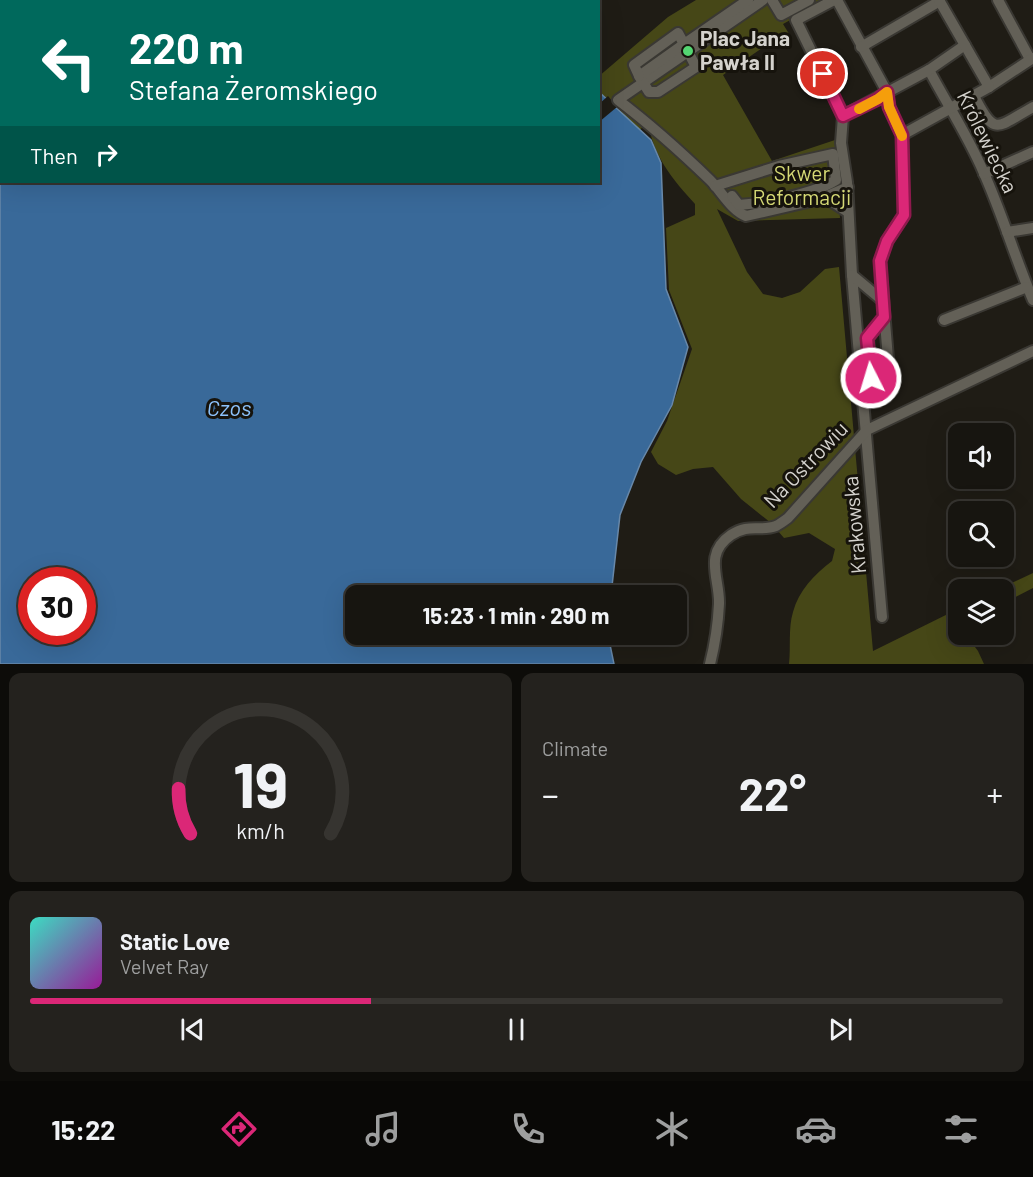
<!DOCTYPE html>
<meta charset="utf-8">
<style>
:root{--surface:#171510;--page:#24221e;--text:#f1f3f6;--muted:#9e9f9f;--line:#363430;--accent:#db2777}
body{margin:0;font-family:Barlow,sans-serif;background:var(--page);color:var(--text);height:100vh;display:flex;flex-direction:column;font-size:22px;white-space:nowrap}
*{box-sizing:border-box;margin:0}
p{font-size:20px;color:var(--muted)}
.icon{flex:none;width:33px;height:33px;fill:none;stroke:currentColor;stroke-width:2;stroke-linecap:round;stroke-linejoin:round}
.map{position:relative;height:664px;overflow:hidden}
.drawer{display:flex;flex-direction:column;gap:9px;padding:9px;background:#0d0c09;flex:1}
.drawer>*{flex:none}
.banner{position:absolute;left:0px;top:0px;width:600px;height:183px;box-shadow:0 6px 24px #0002,0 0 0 2px var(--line);background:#00695c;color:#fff;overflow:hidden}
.tools{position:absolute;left:948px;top:423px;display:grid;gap:12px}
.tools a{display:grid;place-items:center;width:66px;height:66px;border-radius:12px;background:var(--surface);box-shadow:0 6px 24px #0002,0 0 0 2px var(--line);font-size:30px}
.speed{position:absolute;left:18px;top:567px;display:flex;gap:12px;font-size:30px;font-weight:700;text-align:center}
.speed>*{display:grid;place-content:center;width:78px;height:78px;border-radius:50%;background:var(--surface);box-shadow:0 6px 24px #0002,0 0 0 2px var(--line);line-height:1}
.speed .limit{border:9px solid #d22;background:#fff;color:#111}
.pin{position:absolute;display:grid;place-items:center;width:51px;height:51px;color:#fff;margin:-26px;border:3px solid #fff;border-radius:50%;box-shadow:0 2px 6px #0007}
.me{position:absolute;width:66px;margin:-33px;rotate:355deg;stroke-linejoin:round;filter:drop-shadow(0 0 4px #0008)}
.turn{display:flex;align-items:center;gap:21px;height:126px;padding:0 30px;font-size:27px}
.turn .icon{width:78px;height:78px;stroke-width:2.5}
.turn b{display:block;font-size:42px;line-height:51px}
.then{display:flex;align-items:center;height:57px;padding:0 30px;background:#0003;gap:12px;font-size:22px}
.big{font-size:45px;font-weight:700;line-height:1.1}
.drawer .card{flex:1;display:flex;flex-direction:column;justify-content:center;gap:9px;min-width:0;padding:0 21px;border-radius:12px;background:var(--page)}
.drawer .dial{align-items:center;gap:0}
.dial svg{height:156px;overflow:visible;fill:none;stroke:var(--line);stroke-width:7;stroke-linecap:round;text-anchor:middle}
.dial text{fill:var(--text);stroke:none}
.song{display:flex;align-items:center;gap:18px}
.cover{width:72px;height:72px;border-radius:9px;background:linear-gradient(135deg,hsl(170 70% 55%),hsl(300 70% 35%))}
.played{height:6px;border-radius:3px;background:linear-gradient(90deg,var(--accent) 35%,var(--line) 35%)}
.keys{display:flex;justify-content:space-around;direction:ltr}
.heat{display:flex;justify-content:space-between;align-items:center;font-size:33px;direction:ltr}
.drawer .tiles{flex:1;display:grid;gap:9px;grid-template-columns:1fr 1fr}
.card:last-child{grid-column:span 2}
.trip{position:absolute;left:345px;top:585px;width:342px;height:60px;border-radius:12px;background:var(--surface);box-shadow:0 6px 24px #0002,0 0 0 2px var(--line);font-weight:700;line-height:60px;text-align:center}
.menu{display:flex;height:96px;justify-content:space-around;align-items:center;background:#090806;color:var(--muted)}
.menu .icon{width:42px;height:42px}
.menu .current{color:var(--accent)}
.menu b{font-size:27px;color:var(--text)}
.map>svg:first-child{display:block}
.green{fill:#464717}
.water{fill:#396999;stroke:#6888a9;stroke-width:1.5;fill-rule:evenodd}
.pier{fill:#1f1c15}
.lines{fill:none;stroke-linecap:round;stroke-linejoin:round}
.minor-casing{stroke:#3a3833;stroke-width:14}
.minor{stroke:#636057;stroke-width:10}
.route-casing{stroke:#8e194d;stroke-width:15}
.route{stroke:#db2777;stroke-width:10}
.slow{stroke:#f59e0b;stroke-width:10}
.poi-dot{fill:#54d672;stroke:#16130c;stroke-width:2}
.labels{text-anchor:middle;stroke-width:6;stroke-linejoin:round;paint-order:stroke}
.poi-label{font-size:21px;font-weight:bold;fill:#d4d2cd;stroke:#16130c;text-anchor:start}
.street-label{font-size:21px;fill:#d4d2cd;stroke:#16130c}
.park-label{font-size:21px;fill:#d5d975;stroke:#16130c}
.water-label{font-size:22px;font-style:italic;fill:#8dc3fc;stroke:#16130c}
</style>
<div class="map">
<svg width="1033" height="664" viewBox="0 0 1033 664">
<rect width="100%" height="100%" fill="#1f1c15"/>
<g class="green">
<path d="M 696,0 L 827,0 L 783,24 L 791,37 L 768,44 L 723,75 L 772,161 L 835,140 L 840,218 L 738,221 L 717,209 L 747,272 L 763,294 L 782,298 L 800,292 L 825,269 L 839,267 L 873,651 L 958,609 L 958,634 L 966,635 L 978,651 L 984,664 L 789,664 C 791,648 788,628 793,612 C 799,590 814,575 832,561 L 835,549 L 809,533 L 784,538 L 771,523 L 741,499 L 713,467 L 693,469 L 676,475 L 658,464 L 651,452 L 667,421 L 692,349 L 669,290 L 666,228 L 695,215 L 695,204 C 674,181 649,152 649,119 L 640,130 L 607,99 L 599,92 L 598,77 L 668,17 Z"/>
<polygon points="1033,573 1033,588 1004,603 1004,590 999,589"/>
</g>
<path class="water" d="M 0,0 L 478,1 L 2,2 L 2,182 L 598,182 L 599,92 L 651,140 L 661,163 L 666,289 L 688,347 L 672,405 L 641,462 L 620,515 L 611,595 L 356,596 L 356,634 L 608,635 L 614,664 L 0,664 ZM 32,580 L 82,580 L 82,632 L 32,632 Z"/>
<polygon class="pier" points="608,96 617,107 599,122 599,104"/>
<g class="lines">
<defs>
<g id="minor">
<path d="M 763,0 L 618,100 C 651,125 681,152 710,180 C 722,192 731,210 746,216 L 820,199 L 831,201 L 848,212"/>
<polyline points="772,0 781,15 809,0"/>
<polyline points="834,0 796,20 843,116"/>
<polyline points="837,0 887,92 889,107 902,135 904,215 887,241 880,261 889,371 875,382 871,378 868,338 884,317"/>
<polyline points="998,0 1030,59"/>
<polyline points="536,2 537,0"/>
<polygon points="684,44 696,67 658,92 649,92 639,76"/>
<polyline points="861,47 940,1"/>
<path d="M 929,70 C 947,104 968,136 983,171 C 1002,213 1015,258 1033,300"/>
<polyline points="639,76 634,65 678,33 684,44 748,0"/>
<polyline points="989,87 1033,58"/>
<path d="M 974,96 C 995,138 997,127 1033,107"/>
<polyline points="843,116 841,143 847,182 852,275 882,617"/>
<polyline points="843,116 929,70 965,45"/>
<polyline points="902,135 989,87 939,0"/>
<polyline points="984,174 1033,152"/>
<path d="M 715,186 L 779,166 L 833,154 L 836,180 C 814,194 765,203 739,205 L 732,196"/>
<polyline points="820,199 848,187"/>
<polyline points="1007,232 1033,228"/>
<polyline points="852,275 883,301"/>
<polyline points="944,320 1027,287"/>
<path d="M 710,664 C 715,644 718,624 719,604 C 720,579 703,554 731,535 C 749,523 760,532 776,526 C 780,524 784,521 788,518 L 867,430 L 1033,351"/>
</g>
</defs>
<use href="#minor" class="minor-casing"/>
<use href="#minor" class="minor"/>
</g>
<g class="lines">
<defs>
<polyline id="route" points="823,74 843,116 878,99 887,92 889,107 902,135 904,215 887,241 880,261 884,317 867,338 871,378"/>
</defs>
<use href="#route" class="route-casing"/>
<use href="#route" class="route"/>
<polyline class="slow" points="859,109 878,99 887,92 889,107 902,136"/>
</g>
<circle class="poi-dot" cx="688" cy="51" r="6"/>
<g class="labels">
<g class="poi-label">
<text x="700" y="46">Plac Jana<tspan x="700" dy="24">Pawła II</tspan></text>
</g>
<g class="street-label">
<text transform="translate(987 142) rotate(64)" y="7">Królewiecka</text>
<text transform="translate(806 465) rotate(-46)" y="7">Na Ostrowiu</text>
<text transform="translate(855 525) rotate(-95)" y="7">Krakowska</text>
</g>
<g class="park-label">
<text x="802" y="181">Skwer<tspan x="802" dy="24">Reformacji</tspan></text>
</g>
<g class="water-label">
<text x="229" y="416">Czos</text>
</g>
</g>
</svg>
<div class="tools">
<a><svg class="icon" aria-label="sound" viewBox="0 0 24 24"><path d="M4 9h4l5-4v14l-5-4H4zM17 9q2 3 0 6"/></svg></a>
<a><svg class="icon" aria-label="search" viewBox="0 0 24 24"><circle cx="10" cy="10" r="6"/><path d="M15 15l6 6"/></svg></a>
<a><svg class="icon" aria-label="layers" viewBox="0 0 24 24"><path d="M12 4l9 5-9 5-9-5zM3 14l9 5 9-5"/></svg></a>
</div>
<div class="speed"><div class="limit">30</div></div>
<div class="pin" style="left:823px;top:74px;background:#d93025"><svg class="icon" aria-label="arrive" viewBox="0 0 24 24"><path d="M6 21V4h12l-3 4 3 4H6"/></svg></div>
<svg class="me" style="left:871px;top:378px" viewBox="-20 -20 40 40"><circle r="17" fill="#db2777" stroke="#fff" stroke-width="3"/><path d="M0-11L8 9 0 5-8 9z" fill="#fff"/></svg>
<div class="trip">15:23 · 1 min · 290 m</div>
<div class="banner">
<div class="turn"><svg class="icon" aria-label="left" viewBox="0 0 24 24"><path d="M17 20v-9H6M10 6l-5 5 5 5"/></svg><div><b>220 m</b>Stefana Żeromskiego</div></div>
<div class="then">Then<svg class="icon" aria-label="right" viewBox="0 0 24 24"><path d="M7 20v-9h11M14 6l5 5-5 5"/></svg></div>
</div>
</div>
<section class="drawer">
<div class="tiles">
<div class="card dial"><svg viewBox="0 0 100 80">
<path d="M14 69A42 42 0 1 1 86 69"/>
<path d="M14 69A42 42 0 0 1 8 46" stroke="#db2777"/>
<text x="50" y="56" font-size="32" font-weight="700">19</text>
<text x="50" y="72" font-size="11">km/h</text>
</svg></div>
<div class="card"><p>Climate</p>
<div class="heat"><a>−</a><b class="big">22°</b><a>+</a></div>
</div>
<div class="card">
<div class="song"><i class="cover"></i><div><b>Static Love</b><p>Velvet Ray</p></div></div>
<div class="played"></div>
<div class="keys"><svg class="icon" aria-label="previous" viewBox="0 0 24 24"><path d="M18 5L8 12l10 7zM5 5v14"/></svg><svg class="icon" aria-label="pause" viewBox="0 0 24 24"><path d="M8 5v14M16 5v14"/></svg><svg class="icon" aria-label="next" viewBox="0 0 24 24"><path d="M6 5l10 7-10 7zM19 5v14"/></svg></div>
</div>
</div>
</section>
<nav class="menu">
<b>15:22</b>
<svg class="icon current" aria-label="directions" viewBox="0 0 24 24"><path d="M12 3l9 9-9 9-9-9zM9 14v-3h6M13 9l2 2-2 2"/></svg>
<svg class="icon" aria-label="music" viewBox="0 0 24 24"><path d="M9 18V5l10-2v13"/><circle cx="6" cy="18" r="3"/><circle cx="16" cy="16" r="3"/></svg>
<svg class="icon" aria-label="phone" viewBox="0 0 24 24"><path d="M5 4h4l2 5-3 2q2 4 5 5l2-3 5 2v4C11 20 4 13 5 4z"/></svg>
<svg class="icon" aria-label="climate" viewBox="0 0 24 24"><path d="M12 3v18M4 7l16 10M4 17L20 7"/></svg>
<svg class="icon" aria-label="car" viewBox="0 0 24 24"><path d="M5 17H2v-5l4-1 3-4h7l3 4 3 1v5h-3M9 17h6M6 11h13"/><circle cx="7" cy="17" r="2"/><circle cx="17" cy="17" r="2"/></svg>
<svg class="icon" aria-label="filters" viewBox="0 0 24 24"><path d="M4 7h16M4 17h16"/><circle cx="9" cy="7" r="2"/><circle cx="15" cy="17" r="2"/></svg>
</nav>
